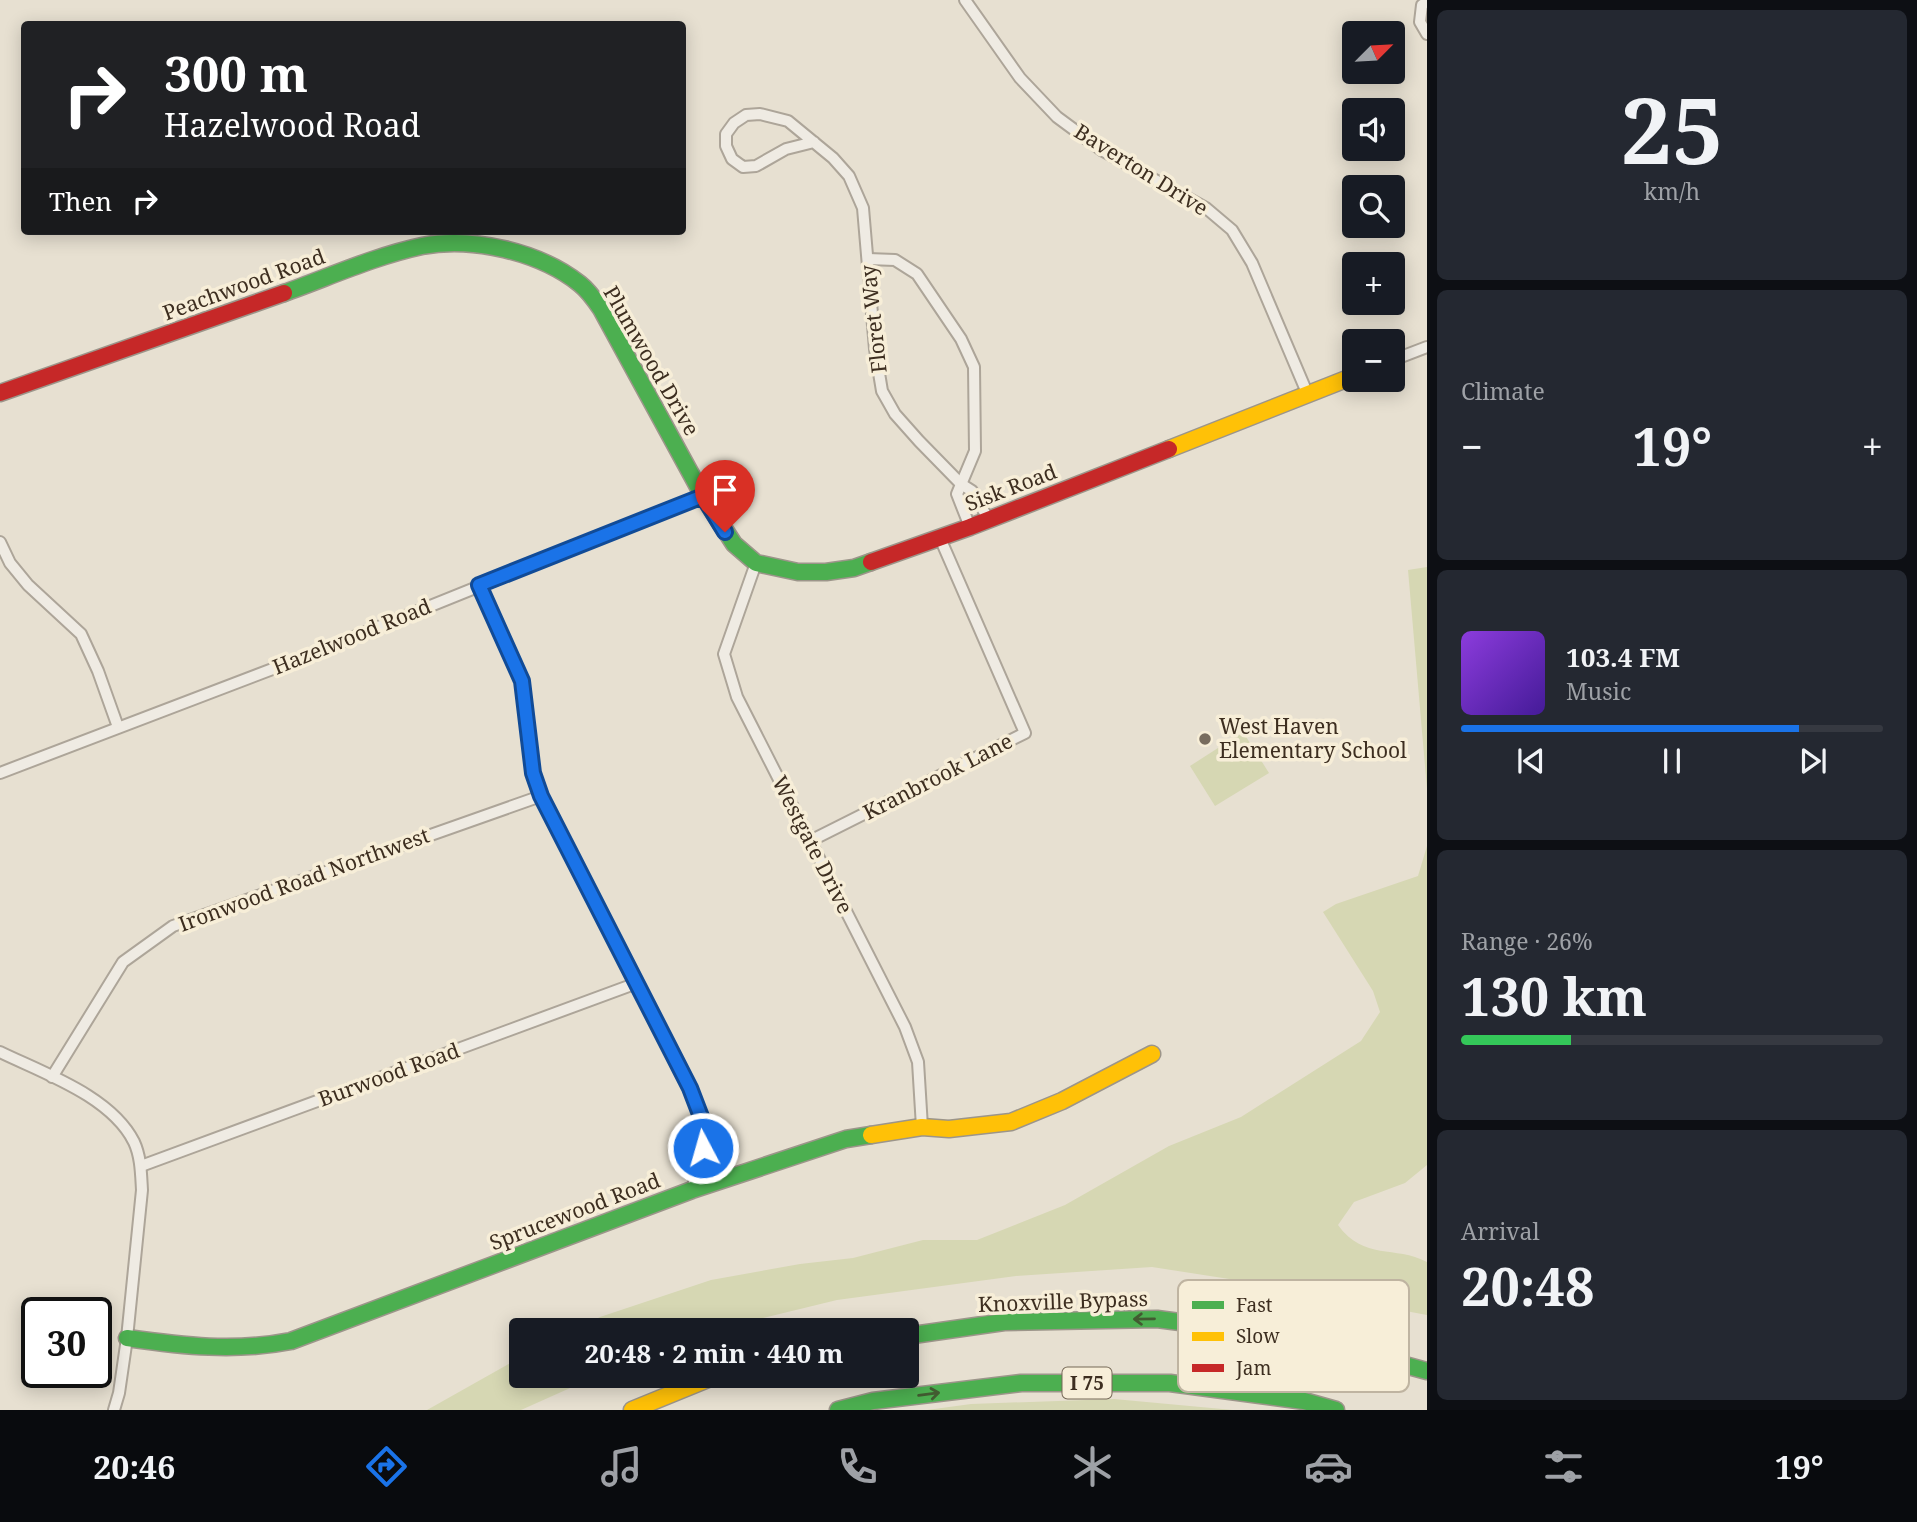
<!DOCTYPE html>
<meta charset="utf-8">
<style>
:root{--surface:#171b24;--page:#242831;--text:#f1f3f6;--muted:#9ea1a6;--line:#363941;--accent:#1a73e8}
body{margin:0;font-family:"Noto Serif",serif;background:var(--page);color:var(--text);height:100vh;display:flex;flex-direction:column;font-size:26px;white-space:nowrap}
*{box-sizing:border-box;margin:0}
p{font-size:23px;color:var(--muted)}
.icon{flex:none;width:38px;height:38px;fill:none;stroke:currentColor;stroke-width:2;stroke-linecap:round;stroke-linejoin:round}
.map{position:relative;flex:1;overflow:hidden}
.panel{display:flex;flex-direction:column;gap:10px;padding:10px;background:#0d0f14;width:490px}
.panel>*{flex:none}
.hud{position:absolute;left:21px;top:21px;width:665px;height:214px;border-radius:7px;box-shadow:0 4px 18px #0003;background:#202124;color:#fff;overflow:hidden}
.needle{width:46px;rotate:66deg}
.controls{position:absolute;left:1342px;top:21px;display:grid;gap:14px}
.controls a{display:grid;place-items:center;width:63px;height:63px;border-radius:7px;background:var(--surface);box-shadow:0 4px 18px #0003;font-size:35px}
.speed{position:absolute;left:21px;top:1297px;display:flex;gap:14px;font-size:35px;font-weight:700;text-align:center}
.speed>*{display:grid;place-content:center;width:91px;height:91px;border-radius:50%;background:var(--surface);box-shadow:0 4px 18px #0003;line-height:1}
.speed .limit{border:4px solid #111;border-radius:10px;background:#fff;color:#111}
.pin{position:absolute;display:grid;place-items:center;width:60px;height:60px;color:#fff;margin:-72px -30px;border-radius:50% 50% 50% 0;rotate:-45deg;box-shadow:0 0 7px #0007}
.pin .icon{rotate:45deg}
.me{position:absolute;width:77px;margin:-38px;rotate:354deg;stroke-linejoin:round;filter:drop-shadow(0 0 5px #0008)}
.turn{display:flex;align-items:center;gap:24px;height:147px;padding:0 28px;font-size:32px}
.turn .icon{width:91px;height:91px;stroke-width:2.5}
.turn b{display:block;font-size:49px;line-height:60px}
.then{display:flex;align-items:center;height:66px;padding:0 28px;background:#0003;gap:14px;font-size:26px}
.big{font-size:52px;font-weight:700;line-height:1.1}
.panel .widget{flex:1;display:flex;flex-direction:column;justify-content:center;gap:10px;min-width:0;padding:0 24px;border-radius:10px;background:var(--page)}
.panel .dial{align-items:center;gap:0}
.dial b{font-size:91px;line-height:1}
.song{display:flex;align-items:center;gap:21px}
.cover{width:84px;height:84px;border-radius:10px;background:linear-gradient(135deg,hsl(270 70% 55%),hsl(260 70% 35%))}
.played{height:7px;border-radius:4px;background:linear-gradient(90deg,var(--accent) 80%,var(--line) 80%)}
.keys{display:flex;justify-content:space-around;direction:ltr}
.heat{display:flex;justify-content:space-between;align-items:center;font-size:38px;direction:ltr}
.charge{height:10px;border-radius:5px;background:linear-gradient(90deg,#34c759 26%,var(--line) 0)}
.trip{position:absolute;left:509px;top:1318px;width:410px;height:70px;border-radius:7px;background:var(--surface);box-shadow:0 4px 18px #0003;font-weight:700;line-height:70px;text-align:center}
.menu{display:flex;height:112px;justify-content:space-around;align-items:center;background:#090b0e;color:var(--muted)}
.menu .icon{width:49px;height:49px}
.menu .selected{color:var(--accent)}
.menu b{font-size:32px;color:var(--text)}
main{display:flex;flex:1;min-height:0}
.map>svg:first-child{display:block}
.green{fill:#d6d7b3}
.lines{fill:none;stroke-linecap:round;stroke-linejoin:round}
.street-casing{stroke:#ada599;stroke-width:14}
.fast-casing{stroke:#9c958a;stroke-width:19}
.slow-casing{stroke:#9c958a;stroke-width:19}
.jam-casing{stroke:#9c958a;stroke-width:19}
.street{stroke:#efebe3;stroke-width:10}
.fast{stroke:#4caf50;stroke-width:16}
.slow{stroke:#ffc107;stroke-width:16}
.jam{stroke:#c62828;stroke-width:16}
.oneway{stroke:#425b31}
.route-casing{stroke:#114b97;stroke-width:18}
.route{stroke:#1a73e8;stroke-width:12}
.poi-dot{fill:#786c5e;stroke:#f7eed8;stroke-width:2.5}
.labels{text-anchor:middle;stroke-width:7;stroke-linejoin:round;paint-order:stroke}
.shield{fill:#f7eed8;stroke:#756857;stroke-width:2}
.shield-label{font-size:19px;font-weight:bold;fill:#3d2e20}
.street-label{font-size:21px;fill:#3d2e20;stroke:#f7eed8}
.poi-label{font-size:21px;fill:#3d2e20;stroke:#f7eed8;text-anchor:start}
.key{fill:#f7eed8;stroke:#bfb4a1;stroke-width:2}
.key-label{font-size:19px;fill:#3d2e20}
</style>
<main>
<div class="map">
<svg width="1427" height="1410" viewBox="0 0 1427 1410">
<rect width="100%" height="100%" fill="#e7e0d1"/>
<g class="green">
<polygon points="1427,567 1427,789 1408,570"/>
<polygon points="1243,732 1269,773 1215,806 1190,766"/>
<path d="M 1427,846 L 1427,1165 L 1405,1183 L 1354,1202 L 1338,1225 C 1364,1261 1395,1245 1427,1262 L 1427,1315 L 1268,1285 L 1152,1267 L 1016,1276 L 837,1300 L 755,1320 L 727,1330 L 574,1330 L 600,1317 L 711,1280 L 800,1264 L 853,1258 L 923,1240 L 977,1240 L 1065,1205 L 1169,1146 L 1241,1117 L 1361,1041 L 1380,1012 L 1373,991 L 1323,912 L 1336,904 L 1418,876 Z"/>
<polygon points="521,1357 522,1376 597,1376 521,1410 427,1410"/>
<polygon points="1114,1399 1233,1410 927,1410 971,1404"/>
</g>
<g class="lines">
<defs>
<g id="street">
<polyline points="965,0 1020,78 1057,117 1103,151 1206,208 1232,230 1252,263 1308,395"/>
<polyline points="1427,2 1422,5 1420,22 1427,34"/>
<polyline points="814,142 786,149 756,166 743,167 732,159 726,146 726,134 734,123 746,115 760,114 788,121 833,158 849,176 863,208 875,349 882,391 895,414 919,441 961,484 972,491 989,520"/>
<polyline points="868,259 895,260 917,274 961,339 974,367 975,451 957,494 970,527"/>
<polyline points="1393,360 1427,347"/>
<polyline points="0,542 10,563 28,585 81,634 98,671 118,727"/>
<polyline points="756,563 724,654 737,697 905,1027 918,1062 922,1127"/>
<path d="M 479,585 L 522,681 L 533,773 L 541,796 L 690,1088 C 707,1135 705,1142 692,1190"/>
<polyline points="0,773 304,657 703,496"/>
<polyline points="810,841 1025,733 940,538"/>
<path d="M 0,1052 C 43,1073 111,1096 134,1142 C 141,1157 141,1174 142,1190 L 127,1338 L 119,1393 L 114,1410"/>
<polyline points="52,1077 123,962 173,926 541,796"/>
<polyline points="141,1166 637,983"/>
</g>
<g id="fast">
<path d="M 284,293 C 329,277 375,256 422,246 C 472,236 540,252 580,284 C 589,291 595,300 601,309 L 703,496 L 734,544 L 756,563 L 798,572 L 826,572 L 854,568 L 871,562"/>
<polyline points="906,1336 1004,1322 1157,1319 1310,1339 1427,1371"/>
<path d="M 127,1338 C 183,1346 235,1352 291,1341 L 692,1190 L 846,1139 L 871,1135"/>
<polyline points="838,1410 873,1401 1021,1383 1170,1383 1304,1401 1336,1410"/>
</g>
<g id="slow">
<polyline points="1169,449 1354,376"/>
<polyline points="871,1135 922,1127 949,1129 1011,1122 1062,1101 1152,1054"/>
<polyline points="632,1410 708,1379 722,1376"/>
</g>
<g id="jam">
<polyline points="0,393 284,293"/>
<polyline points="871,562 970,527 1169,449"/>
</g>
</defs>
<use href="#street" class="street-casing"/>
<use href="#fast" class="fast-casing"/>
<use href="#slow" class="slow-casing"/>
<use href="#jam" class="jam-casing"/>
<use href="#street" class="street"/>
<use href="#fast" class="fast"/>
<use href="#slow" class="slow"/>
<use href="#jam" class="jam"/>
</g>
<defs><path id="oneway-shaft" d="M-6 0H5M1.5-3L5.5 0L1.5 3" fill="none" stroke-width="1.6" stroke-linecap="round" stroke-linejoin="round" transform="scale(1.75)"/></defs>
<g class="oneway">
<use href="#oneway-shaft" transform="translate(1144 1319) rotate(179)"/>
<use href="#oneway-shaft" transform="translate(929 1394) rotate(-7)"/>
</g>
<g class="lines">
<defs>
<polyline id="route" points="703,1148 703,1122 690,1088 541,796 533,773 522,681 479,585 703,496 725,532"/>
</defs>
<use href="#route" class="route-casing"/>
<use href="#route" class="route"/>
</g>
<circle class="poi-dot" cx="1205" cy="739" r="7"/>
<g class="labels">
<rect class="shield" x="1062.5" y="1367.5" width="49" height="31" rx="5"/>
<g class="shield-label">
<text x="1087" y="1390">I 75</text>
</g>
<g class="street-label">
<text transform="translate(1141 170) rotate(32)" y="7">Baverton Drive</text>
<text transform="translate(244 285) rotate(-20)" y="7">Peachwood Road</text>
<text transform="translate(874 319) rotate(-96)" y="7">Floret Way</text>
<text transform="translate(651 361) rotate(60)" y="7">Plumwood Drive</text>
<text transform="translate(1011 488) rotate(-21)" y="7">Sisk Road</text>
<text transform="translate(352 637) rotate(-22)" y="7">Hazelwood Road</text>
<text transform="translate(938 777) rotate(-27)" y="7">Kranbrook Lane</text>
<text transform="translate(812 845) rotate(63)" y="7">Westgate Drive</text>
<text transform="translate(304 880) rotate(-20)" y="7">Ironwood Road Northwest</text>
<text transform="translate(389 1075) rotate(-20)" y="7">Burwood Road</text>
<text transform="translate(575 1212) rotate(-21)" y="7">Sprucewood Road</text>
<text transform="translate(1063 1302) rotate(-2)" y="7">Knoxville Bypass</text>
</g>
<g class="poi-label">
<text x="1219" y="734">West Haven<tspan x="1219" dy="24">Elementary School</tspan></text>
</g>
</g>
<rect x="1178" y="1280" width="231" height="112" rx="10" class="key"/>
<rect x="1192" y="1301" width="32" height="8" fill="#4caf50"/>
<rect x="1192" y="1332" width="32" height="9" fill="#ffc107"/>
<rect x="1192" y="1364" width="32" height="8" fill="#c62828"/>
<g class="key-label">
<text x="1236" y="1312">Fast</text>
<text x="1236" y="1343">Slow</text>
<text x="1236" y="1375">Jam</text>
</g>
</svg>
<div class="controls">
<a><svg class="needle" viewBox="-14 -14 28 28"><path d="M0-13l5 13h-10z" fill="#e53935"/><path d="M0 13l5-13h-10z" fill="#9ea1a6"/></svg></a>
<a><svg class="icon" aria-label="sound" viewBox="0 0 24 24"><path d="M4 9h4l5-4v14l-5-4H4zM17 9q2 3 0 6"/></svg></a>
<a><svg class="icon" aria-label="search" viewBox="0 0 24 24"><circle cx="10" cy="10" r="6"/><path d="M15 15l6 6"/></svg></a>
<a>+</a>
<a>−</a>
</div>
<div class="speed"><div class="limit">30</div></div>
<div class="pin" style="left:725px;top:532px;background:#d93025"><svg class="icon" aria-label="arrive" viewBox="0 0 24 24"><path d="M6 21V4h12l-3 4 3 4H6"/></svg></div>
<svg class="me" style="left:703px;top:1148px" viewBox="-20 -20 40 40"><circle r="17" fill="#1a73e8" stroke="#fff" stroke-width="3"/><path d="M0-11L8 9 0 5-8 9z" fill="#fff"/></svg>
<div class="trip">20:48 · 2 min · 440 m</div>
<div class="hud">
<div class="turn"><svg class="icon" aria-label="right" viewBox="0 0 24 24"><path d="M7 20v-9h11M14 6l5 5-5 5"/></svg><div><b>300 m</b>Hazelwood Road</div></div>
<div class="then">Then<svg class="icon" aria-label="right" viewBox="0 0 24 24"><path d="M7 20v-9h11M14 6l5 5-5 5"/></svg></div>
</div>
</div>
<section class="panel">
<div class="widget dial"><b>25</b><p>km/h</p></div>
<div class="widget"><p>Climate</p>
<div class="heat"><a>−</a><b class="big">19°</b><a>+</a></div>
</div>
<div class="widget">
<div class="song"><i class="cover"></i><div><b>103.4 FM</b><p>Music</p></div></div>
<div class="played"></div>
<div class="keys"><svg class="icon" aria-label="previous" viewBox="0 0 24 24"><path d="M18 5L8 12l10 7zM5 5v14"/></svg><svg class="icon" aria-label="pause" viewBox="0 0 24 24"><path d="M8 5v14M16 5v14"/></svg><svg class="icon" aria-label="next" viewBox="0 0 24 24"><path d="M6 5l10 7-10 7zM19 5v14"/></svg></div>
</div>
<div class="widget"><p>Range · 26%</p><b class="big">130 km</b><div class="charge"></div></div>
<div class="widget"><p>Arrival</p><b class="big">20:48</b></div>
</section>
</main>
<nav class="menu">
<b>20:46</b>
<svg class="icon selected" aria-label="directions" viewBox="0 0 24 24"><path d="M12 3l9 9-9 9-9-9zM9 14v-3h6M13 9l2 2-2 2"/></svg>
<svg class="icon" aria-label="music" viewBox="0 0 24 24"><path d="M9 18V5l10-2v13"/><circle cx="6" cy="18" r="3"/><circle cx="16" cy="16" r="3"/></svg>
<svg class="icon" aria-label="phone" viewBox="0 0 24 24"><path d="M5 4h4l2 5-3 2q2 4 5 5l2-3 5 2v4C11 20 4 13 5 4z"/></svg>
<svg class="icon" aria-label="climate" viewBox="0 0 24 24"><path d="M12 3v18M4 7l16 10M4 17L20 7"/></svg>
<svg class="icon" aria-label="car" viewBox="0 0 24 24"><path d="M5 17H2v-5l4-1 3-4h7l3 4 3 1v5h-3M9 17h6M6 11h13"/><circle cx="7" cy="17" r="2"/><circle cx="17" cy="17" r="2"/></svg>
<svg class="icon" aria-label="filters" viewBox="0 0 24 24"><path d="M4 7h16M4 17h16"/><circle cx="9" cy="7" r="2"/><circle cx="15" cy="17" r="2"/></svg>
<b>19°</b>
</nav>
